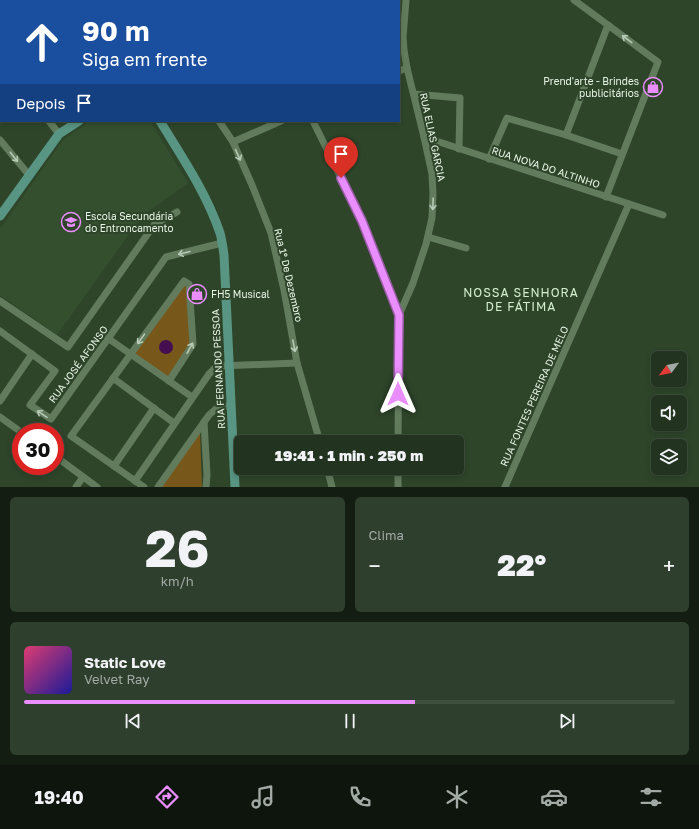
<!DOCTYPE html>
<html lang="pt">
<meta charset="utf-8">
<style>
:root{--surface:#223420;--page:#2e3f2d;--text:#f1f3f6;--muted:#a2aaa5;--line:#3f4f3e;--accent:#ea8dfd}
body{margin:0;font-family:"Golos Text",sans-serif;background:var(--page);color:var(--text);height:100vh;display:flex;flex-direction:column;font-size:15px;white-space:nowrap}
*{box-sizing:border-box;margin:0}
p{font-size:13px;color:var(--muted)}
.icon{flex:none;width:22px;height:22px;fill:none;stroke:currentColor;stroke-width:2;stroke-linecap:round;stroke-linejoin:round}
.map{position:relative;height:487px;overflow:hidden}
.panel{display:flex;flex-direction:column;gap:10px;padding:10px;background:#131d12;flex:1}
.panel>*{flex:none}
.guide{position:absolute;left:0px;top:0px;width:400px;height:122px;box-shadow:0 2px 6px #0003,0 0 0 1px var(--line);background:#1a4fa0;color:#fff;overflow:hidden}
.needle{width:26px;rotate:238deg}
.fabs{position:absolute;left:651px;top:351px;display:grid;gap:8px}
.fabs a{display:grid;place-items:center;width:36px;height:36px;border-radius:6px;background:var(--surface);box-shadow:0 2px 6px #0003,0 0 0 1px var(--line);font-size:20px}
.speed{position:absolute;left:12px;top:423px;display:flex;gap:8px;font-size:20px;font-weight:700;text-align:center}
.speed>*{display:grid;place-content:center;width:52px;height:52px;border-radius:50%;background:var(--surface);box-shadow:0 2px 6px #0003,0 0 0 1px var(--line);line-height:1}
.speed .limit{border:6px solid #d22;background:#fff;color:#111}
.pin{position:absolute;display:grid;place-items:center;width:34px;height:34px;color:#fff;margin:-41px -17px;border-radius:50% 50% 50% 0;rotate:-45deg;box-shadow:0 0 4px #0007}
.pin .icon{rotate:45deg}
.me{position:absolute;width:44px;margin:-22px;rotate:0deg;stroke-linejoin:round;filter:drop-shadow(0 0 3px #0008)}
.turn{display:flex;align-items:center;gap:14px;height:84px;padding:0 16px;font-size:18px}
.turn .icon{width:52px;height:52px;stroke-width:2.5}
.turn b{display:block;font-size:28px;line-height:34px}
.then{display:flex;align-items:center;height:38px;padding:0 16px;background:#0003;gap:8px;font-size:15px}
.big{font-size:30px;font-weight:800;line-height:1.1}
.panel .widget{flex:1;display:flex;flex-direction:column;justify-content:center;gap:6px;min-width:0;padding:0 14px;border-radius:6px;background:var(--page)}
.panel .dial{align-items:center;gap:0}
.dial b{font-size:52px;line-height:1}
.song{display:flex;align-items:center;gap:12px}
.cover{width:48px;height:48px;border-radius:6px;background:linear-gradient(135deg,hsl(340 70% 55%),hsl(240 70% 35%))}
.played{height:4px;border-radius:2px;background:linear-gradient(90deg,var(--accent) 60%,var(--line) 60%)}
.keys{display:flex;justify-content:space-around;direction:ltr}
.heat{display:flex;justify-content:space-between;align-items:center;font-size:22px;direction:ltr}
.panel .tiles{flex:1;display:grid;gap:10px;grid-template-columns:1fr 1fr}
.widget:last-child{grid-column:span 2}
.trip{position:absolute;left:234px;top:435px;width:230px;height:40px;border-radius:6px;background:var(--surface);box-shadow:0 2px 6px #0003,0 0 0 1px var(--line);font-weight:800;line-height:40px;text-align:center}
.tab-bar{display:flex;height:64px;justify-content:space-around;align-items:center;background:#0e150d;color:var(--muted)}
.tab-bar .icon{width:28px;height:28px}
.tab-bar .on{color:var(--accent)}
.tab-bar b{font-size:18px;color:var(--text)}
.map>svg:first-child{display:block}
.built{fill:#344f2e}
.green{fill:#77581a}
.water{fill:#450f4f}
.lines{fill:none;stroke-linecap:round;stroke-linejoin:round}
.street{stroke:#627b5d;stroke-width:7}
.secondary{stroke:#589583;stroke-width:9}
.oneway{stroke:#b8cab5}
.route-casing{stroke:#985ca4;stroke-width:10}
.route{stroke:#ea8dfd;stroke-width:7}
.labels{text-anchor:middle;stroke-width:4;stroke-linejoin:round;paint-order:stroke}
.poi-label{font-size:10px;fill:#e7f5e5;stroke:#2e452a;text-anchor:start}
.street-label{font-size:10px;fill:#e7f5e5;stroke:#2e452a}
.quarter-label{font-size:12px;letter-spacing:1px;fill:#d1edcc;stroke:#2e452a}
</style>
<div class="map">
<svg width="699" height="487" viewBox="0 0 699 487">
<rect width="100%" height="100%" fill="#2e452a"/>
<polygon class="built" points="90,121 150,121 188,183 142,216 57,335 0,295 0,229 63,140"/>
<g class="green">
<polygon points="184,283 188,286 192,344 169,379 134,354"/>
<polygon points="200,430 202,487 160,487"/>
</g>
<circle class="water" cx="166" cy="347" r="7"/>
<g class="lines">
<g class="street">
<polyline points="139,0 140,1"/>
<polyline points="201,0 202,1"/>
<polyline points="255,0 255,1"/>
<polyline points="299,0 300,1"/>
<polyline points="574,0 658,62 606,197"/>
<polyline points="55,1 56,0"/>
<polyline points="0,40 1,39"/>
<polyline points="0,52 1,53"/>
<polyline points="399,71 407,68"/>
<polyline points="414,94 460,98 459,149"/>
<polyline points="49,121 59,134"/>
<polyline points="219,121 233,142 252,185 271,233 284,290 297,363 320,442"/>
<polyline points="313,121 362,221 399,315"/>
<polyline points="566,135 608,25"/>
<polyline points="424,137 663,215"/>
<polyline points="0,140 29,175"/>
<polyline points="233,142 281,121"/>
<polyline points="489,159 507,118 566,135 622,154"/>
<polyline points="428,237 466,248"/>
<polyline points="0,301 68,347 154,225 177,212"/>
<polyline points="0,331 55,371 30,405 51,419 166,257 222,243"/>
<polyline points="109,339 192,397"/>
<polyline points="113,378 174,423"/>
<polyline points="0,401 32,354"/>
<polyline points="0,417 21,432"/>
<polyline points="204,422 207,475 206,487"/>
<polyline points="398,442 399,315 413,283 426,244 432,218 433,194 432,174 424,137 407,68 404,50 403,37 406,0"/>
<polyline points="55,456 97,487"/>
<polyline points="114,466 154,408"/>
<polyline points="327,468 332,487"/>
<polyline points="135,481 209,374 214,369 220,366 297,363"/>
<polyline points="76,487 83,477"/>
<polyline points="144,487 71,436 184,281 189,284 193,344 169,381"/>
<polyline points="158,487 209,415 218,407 231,406"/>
<polyline points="398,487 398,468"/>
<polyline points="505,487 629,204"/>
</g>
<g class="secondary">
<polyline points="75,0 76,1"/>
<path d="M 160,121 C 182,157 206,192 220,233 C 222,240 223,248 224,255 L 235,487"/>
<polyline points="0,216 59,134 79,121"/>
</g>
</g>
<defs><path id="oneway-shaft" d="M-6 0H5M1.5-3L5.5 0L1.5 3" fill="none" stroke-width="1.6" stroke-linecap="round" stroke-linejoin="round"/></defs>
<g class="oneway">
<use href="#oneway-shaft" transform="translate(627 39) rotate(-143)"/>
<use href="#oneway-shaft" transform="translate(238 155) rotate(66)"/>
<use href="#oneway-shaft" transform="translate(14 157) rotate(51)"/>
<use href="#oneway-shaft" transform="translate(433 204) rotate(92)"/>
<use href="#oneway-shaft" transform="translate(184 253) rotate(166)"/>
<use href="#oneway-shaft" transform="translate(141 339) rotate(126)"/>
<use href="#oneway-shaft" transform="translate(294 346) rotate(79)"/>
<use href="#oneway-shaft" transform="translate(190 348) rotate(-61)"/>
<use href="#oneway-shaft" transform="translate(42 414) rotate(-146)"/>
</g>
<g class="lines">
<defs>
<polyline id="route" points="341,178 362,221 399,315 398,394"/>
</defs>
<use href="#route" class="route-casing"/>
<use href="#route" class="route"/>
</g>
<defs>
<symbol id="shop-ring" viewBox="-11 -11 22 22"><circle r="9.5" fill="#2e452a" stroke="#ea8dfd" stroke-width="1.5"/><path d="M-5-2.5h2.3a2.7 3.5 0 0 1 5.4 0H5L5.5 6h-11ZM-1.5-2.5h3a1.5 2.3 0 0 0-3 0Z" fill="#ea8dfd"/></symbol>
<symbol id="school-ring" viewBox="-11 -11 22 22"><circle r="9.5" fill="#2e452a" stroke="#ea8dfd" stroke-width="1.5"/><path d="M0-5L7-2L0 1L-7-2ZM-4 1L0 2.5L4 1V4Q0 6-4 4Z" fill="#ea8dfd"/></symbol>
</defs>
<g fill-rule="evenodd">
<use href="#shop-ring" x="642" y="76" width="22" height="22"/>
<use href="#school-ring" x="60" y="211" width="22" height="22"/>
<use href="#shop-ring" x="186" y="283" width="22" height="22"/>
</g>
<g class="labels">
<g class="poi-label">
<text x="639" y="85" text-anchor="end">Prend'arte - Brindes<tspan x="639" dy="12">publicitários</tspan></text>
<text x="85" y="220">Escola Secundária<tspan x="85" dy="12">do Entroncamento</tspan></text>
<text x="211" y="298">FH5 Musical</text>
</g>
<g class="street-label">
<text transform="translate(433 137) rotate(78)" y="4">RUA ELIAS GARCIA</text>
<text transform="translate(546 167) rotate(18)" y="4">RUA NOVA DO ALTINHO</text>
<text transform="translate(289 275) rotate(77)" y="4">Rua 1º De Dezembro</text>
<text transform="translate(78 364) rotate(-54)" y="4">RUA JOSÉ AFONSO</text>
<text transform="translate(218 369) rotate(-93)" y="4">RUA FERNANDO PESSOA</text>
<text transform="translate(534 396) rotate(-66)" y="4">RUA FONTES PEREIRA DE MELO</text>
</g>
<g class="quarter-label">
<text x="521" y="297">NOSSA SENHORA<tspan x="521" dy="14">DE FÁTIMA</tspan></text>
</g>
</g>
</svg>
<div class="fabs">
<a><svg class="needle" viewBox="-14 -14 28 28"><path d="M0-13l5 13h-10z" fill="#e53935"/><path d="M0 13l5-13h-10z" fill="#a2aaa5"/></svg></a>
<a><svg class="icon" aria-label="sound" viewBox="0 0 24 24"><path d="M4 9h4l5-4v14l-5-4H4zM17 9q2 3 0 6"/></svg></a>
<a><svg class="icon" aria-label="layers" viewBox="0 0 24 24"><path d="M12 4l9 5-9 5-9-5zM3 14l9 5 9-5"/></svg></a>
</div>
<div class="speed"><div class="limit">30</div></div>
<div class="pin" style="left:341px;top:178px;background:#d93025"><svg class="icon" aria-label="arrive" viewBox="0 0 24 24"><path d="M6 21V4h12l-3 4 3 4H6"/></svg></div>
<svg class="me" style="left:398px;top:394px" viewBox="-20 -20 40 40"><path d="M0-17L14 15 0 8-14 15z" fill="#ea8dfd" stroke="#fff" stroke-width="4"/></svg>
<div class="trip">19:41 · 1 min · 250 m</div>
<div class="guide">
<div class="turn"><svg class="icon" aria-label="ahead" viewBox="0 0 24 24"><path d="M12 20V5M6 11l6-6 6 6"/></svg><div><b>90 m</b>Siga em frente</div></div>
<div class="then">Depois<svg class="icon" aria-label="arrive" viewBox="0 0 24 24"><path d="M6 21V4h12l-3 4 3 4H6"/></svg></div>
</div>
</div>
<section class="panel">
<div class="tiles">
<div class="widget dial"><b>26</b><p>km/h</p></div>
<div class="widget"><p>Clima</p>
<div class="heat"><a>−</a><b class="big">22°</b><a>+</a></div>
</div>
<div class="widget">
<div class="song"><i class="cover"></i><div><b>Static Love</b><p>Velvet Ray</p></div></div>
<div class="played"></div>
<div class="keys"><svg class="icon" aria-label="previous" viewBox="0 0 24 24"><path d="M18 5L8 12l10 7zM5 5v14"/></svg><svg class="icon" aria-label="pause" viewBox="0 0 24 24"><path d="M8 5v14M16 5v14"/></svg><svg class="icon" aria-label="next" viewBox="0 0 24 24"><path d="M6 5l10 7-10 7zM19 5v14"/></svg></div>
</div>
</div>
</section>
<nav class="tab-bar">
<b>19:40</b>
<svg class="icon on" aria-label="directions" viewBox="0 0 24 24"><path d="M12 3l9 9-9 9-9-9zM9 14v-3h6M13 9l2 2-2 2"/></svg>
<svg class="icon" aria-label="music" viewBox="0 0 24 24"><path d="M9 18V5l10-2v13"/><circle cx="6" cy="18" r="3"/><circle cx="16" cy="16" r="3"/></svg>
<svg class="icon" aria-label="phone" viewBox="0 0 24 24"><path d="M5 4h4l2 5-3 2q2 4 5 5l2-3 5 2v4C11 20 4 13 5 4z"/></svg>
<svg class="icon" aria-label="climate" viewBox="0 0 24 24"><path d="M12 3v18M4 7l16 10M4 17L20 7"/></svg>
<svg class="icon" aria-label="car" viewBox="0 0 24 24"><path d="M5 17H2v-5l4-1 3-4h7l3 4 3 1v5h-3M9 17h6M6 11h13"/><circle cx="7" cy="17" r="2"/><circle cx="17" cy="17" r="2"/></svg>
<svg class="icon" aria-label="filters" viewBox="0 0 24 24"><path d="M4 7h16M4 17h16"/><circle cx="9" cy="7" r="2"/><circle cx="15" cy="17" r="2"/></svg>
</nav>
